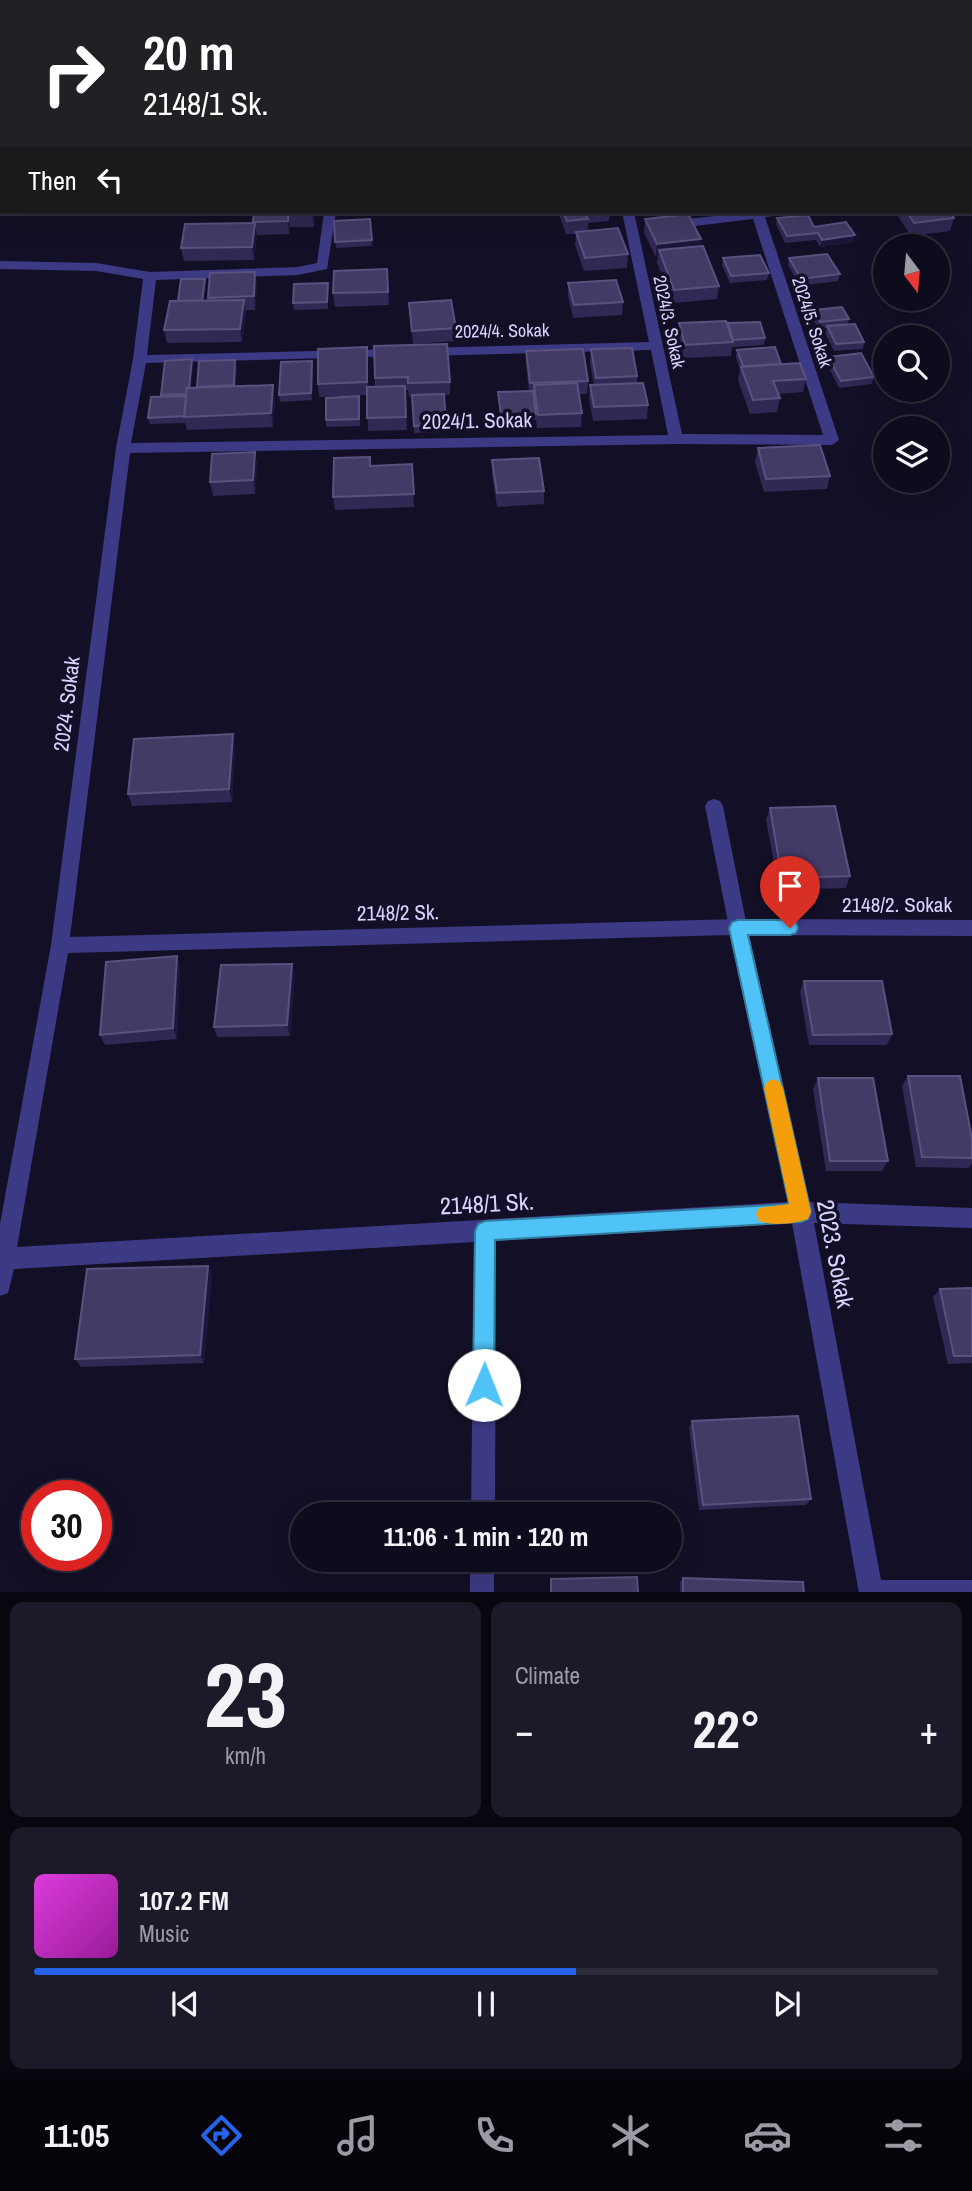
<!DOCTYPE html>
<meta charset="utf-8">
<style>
:root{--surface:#0e0b1c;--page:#1c1929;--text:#f1f3f6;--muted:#9b9ba3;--line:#2e2b3b;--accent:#2563eb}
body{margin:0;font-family:"Archivo Narrow",sans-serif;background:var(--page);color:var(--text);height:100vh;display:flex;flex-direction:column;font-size:26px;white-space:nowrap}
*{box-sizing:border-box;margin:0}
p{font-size:23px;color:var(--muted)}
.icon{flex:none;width:38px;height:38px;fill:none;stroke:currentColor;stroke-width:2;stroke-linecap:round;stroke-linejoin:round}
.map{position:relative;height:1592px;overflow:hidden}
.details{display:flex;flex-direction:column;gap:10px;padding:10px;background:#08060f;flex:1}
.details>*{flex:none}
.top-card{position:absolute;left:0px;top:0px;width:973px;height:214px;box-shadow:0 7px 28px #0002,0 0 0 2px var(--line);background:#202124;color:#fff;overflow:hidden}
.needle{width:46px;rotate:164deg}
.fabs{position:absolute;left:873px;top:234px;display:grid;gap:14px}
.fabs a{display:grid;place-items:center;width:77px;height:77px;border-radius:50%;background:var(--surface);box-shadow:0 7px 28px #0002,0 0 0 2px var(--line);font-size:35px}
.speed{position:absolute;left:21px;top:1480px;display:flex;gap:14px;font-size:35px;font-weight:700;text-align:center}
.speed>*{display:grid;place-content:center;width:91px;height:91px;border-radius:50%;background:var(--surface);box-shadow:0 7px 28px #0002,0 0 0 2px var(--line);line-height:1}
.speed .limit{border:10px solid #d22;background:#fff;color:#111}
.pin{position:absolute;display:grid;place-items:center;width:60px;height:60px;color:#fff;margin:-72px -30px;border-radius:50% 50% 50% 0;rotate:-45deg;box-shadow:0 0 7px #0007}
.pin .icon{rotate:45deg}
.me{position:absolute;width:77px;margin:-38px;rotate:1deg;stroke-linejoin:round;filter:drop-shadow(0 0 5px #0008)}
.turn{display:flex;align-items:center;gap:24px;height:147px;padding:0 28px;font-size:32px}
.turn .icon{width:91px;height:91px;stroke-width:2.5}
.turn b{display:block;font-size:49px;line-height:60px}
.then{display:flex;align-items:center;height:66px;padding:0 28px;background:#0003;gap:14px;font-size:26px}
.big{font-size:52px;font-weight:700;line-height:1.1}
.details .tile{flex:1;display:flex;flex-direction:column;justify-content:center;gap:10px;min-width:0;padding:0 24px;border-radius:14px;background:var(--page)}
.details .dial{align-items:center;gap:0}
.dial b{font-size:91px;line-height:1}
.song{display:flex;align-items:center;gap:21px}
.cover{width:84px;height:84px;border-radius:10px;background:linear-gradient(135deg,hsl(300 70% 55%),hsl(300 70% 35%))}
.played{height:7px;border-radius:4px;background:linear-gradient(90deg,var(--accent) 60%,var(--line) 60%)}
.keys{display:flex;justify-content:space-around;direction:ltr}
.heat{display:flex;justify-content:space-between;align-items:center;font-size:38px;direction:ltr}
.details .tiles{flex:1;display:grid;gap:10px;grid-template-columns:1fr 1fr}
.tile:last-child{grid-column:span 2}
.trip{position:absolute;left:290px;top:1502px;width:392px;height:70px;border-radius:35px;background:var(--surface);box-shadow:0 7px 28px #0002,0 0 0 2px var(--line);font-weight:700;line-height:70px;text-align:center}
.menu{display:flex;height:112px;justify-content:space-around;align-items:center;background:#06040b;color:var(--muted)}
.menu .icon{width:49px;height:49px}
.menu .on{color:var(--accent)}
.menu b{font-size:32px;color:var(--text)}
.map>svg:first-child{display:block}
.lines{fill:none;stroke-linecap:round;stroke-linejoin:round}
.service{fill:#3d3a85;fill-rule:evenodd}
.minor{fill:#3d3a85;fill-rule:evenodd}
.wall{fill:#312854}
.shaded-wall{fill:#1d163a}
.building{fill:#433a66;stroke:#5a527e;stroke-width:2}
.route{fill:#4fc3f7;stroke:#337fa1;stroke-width:2}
.slow{fill:#f59e0b}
.labels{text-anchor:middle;stroke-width:7;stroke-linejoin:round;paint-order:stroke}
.far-street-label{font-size:18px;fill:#d9d4ff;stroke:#130f26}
.street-label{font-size:21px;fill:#d9d4ff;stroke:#130f26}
.near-street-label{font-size:24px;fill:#d9d4ff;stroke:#130f26}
</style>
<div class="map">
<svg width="972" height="1593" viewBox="0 0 972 1593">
<rect width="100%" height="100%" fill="#130f26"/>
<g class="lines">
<polygon class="service" points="714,799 720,801 723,806 747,927 745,933 738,935 731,933 729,927 705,806 708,801"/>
<g class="minor">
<polygon points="0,0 31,0 2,2 2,5"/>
<polygon points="126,0 137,0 125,2"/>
<rect x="0" y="121" width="2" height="6"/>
<polygon points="0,135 2,135 0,144"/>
<rect x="971" y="182" width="1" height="8"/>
<path d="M 324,212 L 336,212 L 327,269 L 298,275 L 156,280 L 147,355 L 397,349 L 404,353 L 402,356 L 146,363 L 131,443 L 668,435 L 651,350 L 425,356 L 418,352 L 425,348 L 649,342 L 622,212 L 634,212 L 682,434 L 823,435 L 753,219 L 670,229 L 664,225 L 670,221 L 750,212 L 784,212 L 782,215 L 765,217 L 839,440 L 832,445 L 676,444 L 130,453 L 70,937 L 738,919 L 972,920 L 972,936 L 749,935 L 809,1202 L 972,1208 L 972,1228 L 814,1223 L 881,1580 L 972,1580 L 972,1593 L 859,1593 L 792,1223 L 496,1241 L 495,1514 L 471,1514 L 474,1242 L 14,1269 L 8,1293 L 0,1296 L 0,1224 L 51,945 L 116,448 L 133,359 L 143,279 L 96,271 L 0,269 L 0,261 L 96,263 L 150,272 L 298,267 L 317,263 ZM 730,935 L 788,1202 L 17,1247 L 68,953 Z"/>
<rect x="470" y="1559" width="24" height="34"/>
</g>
</g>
<g class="wall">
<polygon points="254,212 315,212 314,227 290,227 289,234 257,235 254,260 184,261 181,248 253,223"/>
<polygon points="352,212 385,212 352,214"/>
<polygon points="558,212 610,212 609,221 588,223 588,231 628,254 627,268 584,271 575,245 576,234 566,234"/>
<polygon points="895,212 950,212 954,218 950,231 911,236"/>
<polygon points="777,218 814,227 853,242 820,247 816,240 785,243 776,224"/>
<polygon points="645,219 701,239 700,246 719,286 717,299 673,303 657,263 658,257 656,257 644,233"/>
<polygon points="334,221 372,240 372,246 336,248"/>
<polygon points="723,258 769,273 767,280 730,283 722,265"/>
<polygon points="789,258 840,274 838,281 800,286 788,265"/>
<polygon points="387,269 389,305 335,307 333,293"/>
<polygon points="205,279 206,286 204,301 209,301 208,298 257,285 255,310 246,310 246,314 242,342 167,343 164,330 178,301"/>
<polygon points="328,283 328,309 294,310 293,303"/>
<polygon points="568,283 623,302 622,315 573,318 568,296"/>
<polygon points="409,303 456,328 456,341 413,344"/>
<polygon points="813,310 849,319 848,324 864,342 863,349 834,351 825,333 827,328 818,329 812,317"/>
<polygon points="679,323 727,325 765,338 764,345 732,347 731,356 683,358 678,337"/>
<polygon points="374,346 450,382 450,395 444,395 447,432 414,433 412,397 409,397 408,390 405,390 407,430 368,431 367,395 319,397 318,384 367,347 368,387 375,387"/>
<polygon points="591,349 637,376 637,383 648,405 647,419 593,421 589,398 590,385 594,385 590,363"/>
<polygon points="737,350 781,364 806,379 803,392 778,394 780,398 777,412 750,414 738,380 740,370 736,357"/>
<polygon points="526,351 588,381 587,394 579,394 582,413 581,427 537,428 536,420 501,422 498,392 529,391 526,364"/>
<polygon points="828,357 874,377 872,384 839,388 827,364"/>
<polygon points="192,359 193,366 191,387 197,387 235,360 237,367 235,386 275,399 273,427 187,430 185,423 150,424 148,418 161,397 161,395"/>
<polygon points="313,367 312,400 280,402 279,395"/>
<polygon points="360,403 360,426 326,427 326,420"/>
<polygon points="878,440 886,440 886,472 876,447"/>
<polygon points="758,448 830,476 827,489 764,492 755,462"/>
<polygon points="255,452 257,465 255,494 213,496 210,482"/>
<polygon points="370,457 370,466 412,464 414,507 335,510 333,497"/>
<polygon points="492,460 544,491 544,504 497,507 492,474"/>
<polygon points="235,747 232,802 132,806 128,794"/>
<polygon points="770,808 850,876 846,888 779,890 766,820"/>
<polygon points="177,956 180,968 177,1039 105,1045 100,1035"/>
<polygon points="295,975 290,1036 217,1037 214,1027"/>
<polygon points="804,981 892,1034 887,1045 809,1045 800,992"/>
<polygon points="908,1076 972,1139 972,1163 969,1168 916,1167 902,1086"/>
<polygon points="818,1078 888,1161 882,1171 826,1171 813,1089"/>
<polygon points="208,1266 212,1274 204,1363 81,1367 75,1359"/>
<polygon points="972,1288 972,1363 948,1364 933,1297 940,1289"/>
<polygon points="692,1421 811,1499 806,1505 699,1510 689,1428"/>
<polygon points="683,1578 804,1593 680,1593 680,1582"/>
</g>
<g class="shaded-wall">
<rect x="0" y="58" width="2" height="13"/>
<polygon points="312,212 315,212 314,227 312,214"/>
<polygon points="655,212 689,212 654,216"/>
<polygon points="288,214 290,227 289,234 288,221"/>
<polygon points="255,223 257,236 254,260 252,247"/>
<polygon points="855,235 853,242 820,247 822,240"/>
<polygon points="701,239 699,252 659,250 658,257 656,257 657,244"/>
<polygon points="255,272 257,285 255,310 254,296"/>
<polygon points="205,279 206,286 203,311 201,304"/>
<polygon points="244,300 246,314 242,342 240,329"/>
<polygon points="192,359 193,366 190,401 188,394"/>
<polygon points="235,360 237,367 235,392 234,385"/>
<polygon points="312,361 313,367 312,400 311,393"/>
<polygon points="273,385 275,399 273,427 271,413"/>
<polygon points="255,452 257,465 255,494 253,480"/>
<polygon points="233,734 235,747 232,802 229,789"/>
<polygon points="177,956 180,968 177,1039 173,1028"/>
<polygon points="292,964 295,975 290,1036 287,1025"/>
<polygon points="208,1266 212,1274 204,1363 200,1355"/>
</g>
<g class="building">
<polygon points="848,0 881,0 882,2 849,2"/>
<rect x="0" y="43" width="2" height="15"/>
<rect x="0" y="68" width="2" height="22"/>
<polygon points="254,212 312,212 312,214 288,214 288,221 253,222"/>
<polygon points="563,212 585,212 588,219 567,221"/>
<polygon points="907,212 950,212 954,218 914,223"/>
<polygon points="688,214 701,239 657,244 645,219"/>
<polygon points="808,215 814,227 846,222 855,235 822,240 818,233 787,236 777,218"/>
<polygon points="370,219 372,240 335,242 334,221"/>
<polygon points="255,223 252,247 181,248 185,224"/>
<polygon points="618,228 628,254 585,258 576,232"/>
<polygon points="703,246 719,286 674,290 659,250"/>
<polygon points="827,254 840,274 801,279 789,258"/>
<polygon points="760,255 769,273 731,276 723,258"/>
<polygon points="387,269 388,292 333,293 334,271"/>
<polygon points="255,272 254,296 208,298 210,273"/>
<polygon points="181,279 205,279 202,301 178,301"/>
<polygon points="616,280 623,302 574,305 568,283"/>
<polygon points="328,283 327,302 293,303 294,284"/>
<polygon points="244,300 240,329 164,330 170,301"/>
<polygon points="451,300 456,328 412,331 409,303"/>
<polygon points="842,307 849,319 820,322 813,310"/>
<polygon points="726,321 733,342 685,345 679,323"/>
<polygon points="760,322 765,338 733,340 728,323"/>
<polygon points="855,324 864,342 836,344 827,326"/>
<polygon points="447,344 450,382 408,383 408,377 375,378 374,346"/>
<polygon points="367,347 367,382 318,384 318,349"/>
<polygon points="775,347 781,364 743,366 737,350"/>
<polygon points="632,348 637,376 596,378 591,349"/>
<polygon points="583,349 588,381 530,383 526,351"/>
<polygon points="861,353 874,377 841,381 828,357"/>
<polygon points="192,359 189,388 187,388 186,394 161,395 165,361"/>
<polygon points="235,360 234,385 197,387 199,361"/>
<polygon points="312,361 311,393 279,395 281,362"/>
<polygon points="800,363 806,379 773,381 780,398 753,400 741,367"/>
<polygon points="577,383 582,413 538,415 534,385"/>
<polygon points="643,383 648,405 594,407 590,385"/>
<polygon points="273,385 271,413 184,417 187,388"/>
<polygon points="405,386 406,417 367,418 367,387"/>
<polygon points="533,391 536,414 501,415 498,392"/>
<polygon points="444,394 446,425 414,426 412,395"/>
<polygon points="186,396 184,416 148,418 151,397"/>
<polygon points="359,396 359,419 326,420 326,398"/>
<polygon points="878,440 886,440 886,460"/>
<polygon points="820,445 830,476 766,479 758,448"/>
<polygon points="255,452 253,480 210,482 212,454"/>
<polygon points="370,457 370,466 412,464 414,494 333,497 334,458"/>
<polygon points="539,458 544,491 497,493 492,460"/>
<polygon points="233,734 229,789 128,794 134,739"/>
<polygon points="835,806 850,876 782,878 770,808"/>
<polygon points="177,956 173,1028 100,1035 106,962"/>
<polygon points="292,964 287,1025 214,1027 221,965"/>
<polygon points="804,981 882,981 892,1034 813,1035"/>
<polygon points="908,1076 960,1076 972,1139 972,1158 922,1157"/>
<polygon points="818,1078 873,1078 888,1161 830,1161"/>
<polygon points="208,1266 200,1355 75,1359 87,1269"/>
<polygon points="972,1288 972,1356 954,1356 940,1289"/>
<polygon points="798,1416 811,1499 703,1505 692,1421"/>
<polygon points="637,1577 638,1593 551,1593 551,1579"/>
<polygon points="683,1578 803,1582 804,1593 683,1593"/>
</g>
<polygon class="route" points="738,920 790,920 796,922 798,928 796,933 790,935 748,935 811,1212 808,1219 801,1222 495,1240 494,1385 491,1392 484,1396 477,1392 473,1385 475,1231 478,1224 485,1221 789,1204 729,928 732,922"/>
<path class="slow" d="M 773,1079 L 780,1082 L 783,1088 L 811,1212 L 808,1219 C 795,1224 772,1226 759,1221 L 756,1214 L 759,1208 L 789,1204 L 764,1088 L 767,1082 Z"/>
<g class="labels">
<g class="far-street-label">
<text transform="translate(669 322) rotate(78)" y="6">2024/3. Sokak</text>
<text transform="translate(812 322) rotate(72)" y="6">2024/5. Sokak</text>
<text transform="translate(502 331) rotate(-1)" y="6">2024/4. Sokak</text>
</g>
<g class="street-label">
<text transform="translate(477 421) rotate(-1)" y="7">2024/1. Sokak</text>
<text transform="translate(67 704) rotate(-83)" y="7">2024. Sokak</text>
<text x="897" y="912">2148/2. Sokak</text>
<text transform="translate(398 913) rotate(-1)" y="7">2148/2 Sk.</text>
</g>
<g class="near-street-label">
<text transform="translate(487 1204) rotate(-3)" y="8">2148/1 Sk.</text>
<text transform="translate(835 1254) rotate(79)" y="8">2023. Sokak</text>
</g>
</g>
</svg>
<div class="fabs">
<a><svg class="needle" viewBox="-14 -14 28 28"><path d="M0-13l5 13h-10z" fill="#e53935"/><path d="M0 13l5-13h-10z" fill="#9b9ba3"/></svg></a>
<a><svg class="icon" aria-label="search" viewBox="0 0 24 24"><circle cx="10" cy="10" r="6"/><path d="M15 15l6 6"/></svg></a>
<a><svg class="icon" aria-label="layers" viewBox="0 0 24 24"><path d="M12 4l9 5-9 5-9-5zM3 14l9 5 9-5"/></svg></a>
</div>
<div class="speed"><div class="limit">30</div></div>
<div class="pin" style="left:790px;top:928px;background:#d93025"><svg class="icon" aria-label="arrive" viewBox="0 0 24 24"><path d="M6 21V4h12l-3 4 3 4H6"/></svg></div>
<svg class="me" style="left:484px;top:1385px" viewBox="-20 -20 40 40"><circle r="19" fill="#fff"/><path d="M0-13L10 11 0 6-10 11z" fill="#4fc3f7"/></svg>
<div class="trip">11:06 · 1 min · 120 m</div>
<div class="top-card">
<div class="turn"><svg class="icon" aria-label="right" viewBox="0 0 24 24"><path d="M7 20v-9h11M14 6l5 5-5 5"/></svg><div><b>20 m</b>2148/1 Sk.</div></div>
<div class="then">Then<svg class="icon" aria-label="left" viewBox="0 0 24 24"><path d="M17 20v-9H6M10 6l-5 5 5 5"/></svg></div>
</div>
</div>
<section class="details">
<div class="tiles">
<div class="tile dial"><b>23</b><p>km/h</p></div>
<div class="tile"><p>Climate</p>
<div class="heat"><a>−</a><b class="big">22°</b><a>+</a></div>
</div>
<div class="tile">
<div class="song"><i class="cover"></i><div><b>107.2 FM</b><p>Music</p></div></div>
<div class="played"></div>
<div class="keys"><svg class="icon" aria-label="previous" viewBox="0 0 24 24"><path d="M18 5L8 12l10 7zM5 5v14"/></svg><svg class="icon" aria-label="pause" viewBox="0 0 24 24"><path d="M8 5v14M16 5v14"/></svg><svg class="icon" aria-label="next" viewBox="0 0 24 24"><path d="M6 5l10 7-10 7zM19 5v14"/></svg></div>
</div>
</div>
</section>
<nav class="menu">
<b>11:05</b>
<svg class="icon on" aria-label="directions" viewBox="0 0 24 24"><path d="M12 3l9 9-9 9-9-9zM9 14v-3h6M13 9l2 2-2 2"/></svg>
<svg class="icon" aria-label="music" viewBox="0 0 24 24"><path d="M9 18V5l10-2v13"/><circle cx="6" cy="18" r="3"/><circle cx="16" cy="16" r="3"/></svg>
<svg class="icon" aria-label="phone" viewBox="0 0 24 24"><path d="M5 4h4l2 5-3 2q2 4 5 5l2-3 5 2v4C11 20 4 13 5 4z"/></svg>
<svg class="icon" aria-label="climate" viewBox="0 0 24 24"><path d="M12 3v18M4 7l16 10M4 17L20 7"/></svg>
<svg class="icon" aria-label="car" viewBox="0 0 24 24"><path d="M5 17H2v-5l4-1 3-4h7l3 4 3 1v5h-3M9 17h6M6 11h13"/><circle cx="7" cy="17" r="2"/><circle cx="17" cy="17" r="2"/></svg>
<svg class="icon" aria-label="filters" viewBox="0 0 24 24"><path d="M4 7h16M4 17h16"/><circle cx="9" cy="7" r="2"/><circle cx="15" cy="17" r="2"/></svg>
</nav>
